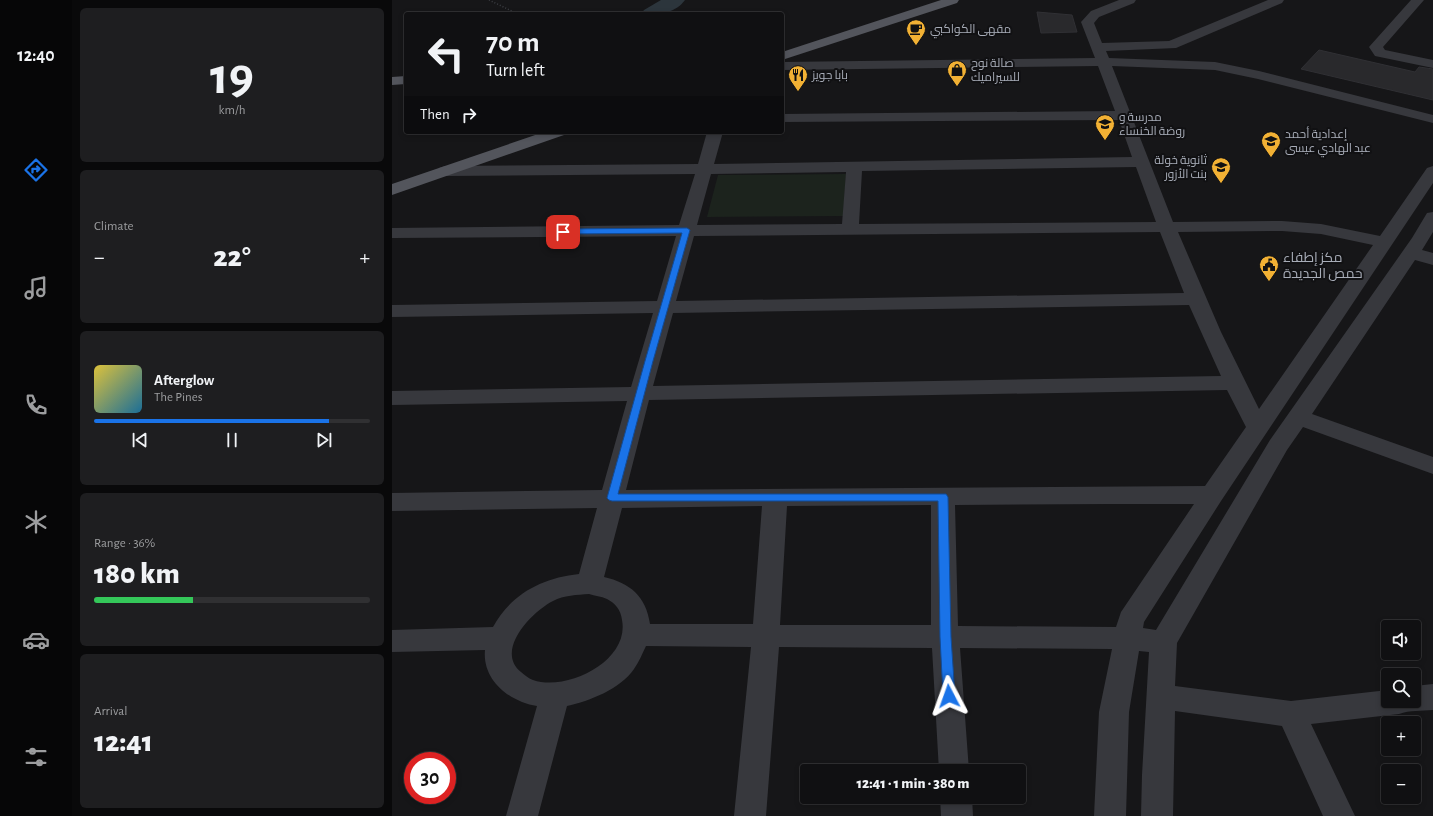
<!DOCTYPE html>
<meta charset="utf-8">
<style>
:root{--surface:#101012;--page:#1e1e20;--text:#f1f3f6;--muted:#9c9d9f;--line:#303032;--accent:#1a73e8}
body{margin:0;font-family:"Alegreya Sans",Cairo,sans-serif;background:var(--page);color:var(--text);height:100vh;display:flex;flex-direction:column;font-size:15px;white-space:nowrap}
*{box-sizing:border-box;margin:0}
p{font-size:13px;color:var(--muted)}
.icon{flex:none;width:22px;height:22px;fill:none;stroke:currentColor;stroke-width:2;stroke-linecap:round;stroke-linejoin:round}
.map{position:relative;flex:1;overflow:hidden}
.panel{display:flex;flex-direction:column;gap:8px;padding:8px;background:#09090a;width:320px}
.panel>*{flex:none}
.banner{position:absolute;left:12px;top:12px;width:380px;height:122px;border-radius:4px;box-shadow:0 2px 6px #0003,0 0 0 1px var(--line);background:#101012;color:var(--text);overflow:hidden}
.buttons{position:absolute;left:989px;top:620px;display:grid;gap:8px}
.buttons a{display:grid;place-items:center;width:40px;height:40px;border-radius:4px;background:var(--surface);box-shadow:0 2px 6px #0003,0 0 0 1px var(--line);font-size:20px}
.speed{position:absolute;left:12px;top:752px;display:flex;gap:8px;font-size:20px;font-weight:700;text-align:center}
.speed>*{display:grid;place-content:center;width:52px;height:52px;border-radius:50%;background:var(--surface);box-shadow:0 2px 6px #0003,0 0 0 1px var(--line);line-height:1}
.speed .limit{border:6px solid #d22;background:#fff;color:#111}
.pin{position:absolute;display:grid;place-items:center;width:34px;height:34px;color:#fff;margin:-17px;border-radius:8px;box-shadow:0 2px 6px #0006}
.me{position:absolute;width:44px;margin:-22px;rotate:356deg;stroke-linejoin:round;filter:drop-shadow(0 0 3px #0008)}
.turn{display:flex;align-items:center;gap:14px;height:84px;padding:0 16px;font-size:18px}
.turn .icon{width:52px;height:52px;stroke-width:2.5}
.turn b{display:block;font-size:28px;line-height:34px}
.then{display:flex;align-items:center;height:38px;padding:0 16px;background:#0003;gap:8px;font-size:15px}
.big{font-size:30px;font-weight:800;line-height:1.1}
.panel .card{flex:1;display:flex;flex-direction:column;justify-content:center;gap:6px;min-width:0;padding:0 14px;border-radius:6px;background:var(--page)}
.panel .dial{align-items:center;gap:0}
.dial b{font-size:52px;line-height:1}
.song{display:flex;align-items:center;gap:12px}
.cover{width:48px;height:48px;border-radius:6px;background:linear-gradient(135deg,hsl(50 70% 55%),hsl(200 70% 35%))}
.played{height:4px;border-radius:2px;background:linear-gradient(90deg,var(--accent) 85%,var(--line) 85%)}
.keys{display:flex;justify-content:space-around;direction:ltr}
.heat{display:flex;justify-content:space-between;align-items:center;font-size:22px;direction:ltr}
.charge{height:6px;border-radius:3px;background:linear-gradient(90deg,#34c759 36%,var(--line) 0)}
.trip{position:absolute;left:408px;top:764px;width:226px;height:40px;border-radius:4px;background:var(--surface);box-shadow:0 2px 6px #0003,0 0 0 1px var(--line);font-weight:800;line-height:40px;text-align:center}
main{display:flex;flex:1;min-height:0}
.menu{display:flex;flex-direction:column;width:72px;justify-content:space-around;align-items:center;background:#060607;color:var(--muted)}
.menu .icon{width:28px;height:28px}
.menu .active{color:var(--accent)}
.menu b{font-size:18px;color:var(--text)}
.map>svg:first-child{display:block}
.green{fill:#1c231d}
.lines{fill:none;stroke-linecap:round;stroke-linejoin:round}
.river{fill:#2c353c;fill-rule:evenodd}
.building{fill:#29292c;stroke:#303034}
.path{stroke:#3d3f44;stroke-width:1.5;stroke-dasharray:1 2;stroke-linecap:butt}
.minor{fill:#37383d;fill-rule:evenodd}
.primary{fill:#53555c;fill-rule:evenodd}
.route{fill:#1a73e8;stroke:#114b97}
.labels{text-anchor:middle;stroke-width:4;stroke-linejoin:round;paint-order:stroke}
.far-poi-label{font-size:12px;fill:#a8adb8;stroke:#111113;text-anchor:start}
.poi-label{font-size:14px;fill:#a8adb8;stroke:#111113;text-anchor:start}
</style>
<main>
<nav class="menu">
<b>12:40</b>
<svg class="icon active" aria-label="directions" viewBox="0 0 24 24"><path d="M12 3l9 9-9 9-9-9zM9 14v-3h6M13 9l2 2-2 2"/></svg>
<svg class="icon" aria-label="music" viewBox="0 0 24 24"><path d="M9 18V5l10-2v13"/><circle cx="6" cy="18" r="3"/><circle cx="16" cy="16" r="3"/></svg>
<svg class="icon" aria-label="phone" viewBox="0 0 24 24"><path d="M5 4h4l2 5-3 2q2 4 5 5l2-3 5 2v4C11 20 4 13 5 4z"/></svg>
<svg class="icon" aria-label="climate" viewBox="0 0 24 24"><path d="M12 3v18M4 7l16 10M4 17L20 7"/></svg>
<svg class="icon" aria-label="car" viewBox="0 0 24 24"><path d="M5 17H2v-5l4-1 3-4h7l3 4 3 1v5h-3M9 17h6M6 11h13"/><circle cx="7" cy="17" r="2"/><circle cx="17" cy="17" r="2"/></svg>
<svg class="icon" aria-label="filters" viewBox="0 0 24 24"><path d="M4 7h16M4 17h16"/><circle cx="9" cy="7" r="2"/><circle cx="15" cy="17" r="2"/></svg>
</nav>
<section class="panel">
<div class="card dial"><b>19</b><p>km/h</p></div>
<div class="card"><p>Climate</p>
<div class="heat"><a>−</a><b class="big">22°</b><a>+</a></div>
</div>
<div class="card">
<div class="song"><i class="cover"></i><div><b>Afterglow</b><p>The Pines</p></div></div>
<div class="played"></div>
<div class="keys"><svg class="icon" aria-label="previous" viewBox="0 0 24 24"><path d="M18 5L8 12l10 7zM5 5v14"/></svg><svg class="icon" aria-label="pause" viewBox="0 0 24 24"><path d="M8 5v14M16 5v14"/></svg><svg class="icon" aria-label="next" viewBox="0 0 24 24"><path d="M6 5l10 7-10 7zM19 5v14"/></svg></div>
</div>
<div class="card"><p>Range · 36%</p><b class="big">180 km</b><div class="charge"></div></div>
<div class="card"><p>Arrival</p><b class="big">12:41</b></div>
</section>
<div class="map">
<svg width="1041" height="816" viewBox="0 0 1041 816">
<rect width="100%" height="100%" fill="#161618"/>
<polygon class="green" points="454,174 451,216 315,217 326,175"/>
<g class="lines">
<path class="river" d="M 269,0 L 293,0 C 282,15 265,14 249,14 L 252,10 Z"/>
</g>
<g class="building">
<polygon points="645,12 680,15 685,32 649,33"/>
<polygon points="927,50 1023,72 1027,67 1041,69 1041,100 909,69"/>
</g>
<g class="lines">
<polyline class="path" points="97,0 126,14"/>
<g class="minor">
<path d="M 727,0 L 744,0 L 742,3 L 707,17 L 702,23 L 710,43 L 777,41 L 876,0 L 892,0 L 890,3 L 784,48 L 714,51 L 717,58 L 823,62 L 867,71 L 1041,115 L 1041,123 L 866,79 L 823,70 L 720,66 L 781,222 L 890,221 L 929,224 L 988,236 L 1035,168 L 1041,166 L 1041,183 L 829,501 L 752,622 L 751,628 L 764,630 L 878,440 L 1020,238 L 1035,213 L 1041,212 L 1041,232 L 1030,250 L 1041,253 L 1041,265 L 1023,260 L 920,414 L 1041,457 L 1041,474 L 911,427 L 895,450 L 785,643 L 783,686 L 899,701 L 996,690 L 996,701 L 1022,701 L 1022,686 L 1041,684 L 1041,710 C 1029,711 1018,710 1007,714 L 919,724 L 963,816 L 931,816 L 890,726 L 783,711 L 781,816 L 749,816 L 750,775 L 757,652 L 747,651 L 737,712 L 734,816 L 702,816 L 707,712 L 720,649 L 568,648 L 577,771 L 547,771 L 540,648 L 387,647 L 374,816 L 342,816 L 359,647 L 254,646 C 250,654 247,662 242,669 C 228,689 198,701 175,706 L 146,816 L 114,816 L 145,706 C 118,702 90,680 93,650 L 0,652 L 0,630 L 101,627 C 119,594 150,578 187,574 L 205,508 L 0,511 L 0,493 L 210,490 L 235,401 L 0,405 L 0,391 L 239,387 L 261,313 L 0,317 L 0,305 L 265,301 L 284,236 L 0,238 L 0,228 L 287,225 L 303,174 L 53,176 L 47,174 L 45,171 L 47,168 L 53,166 L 306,164 L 315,132 L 331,132 L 322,164 L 740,157 L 727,120 L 390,122 L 390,114 L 723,111 L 706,66 L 390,70 L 390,62 L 703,58 L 689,22 L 699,11 ZM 744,167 L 764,222 L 467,224 L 470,171 ZM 454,172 L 450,224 L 305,225 L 319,174 ZM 890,231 L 929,234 L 981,245 L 867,409 L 829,332 L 786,232 ZM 768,232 L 792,293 L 284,301 L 302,236 ZM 797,305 L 829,376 L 261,386 L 281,313 ZM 835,390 L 854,427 L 813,486 L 234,490 L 257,400 ZM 717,504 L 802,504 L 729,612 L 724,627 L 566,626 L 563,505 ZM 539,505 L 539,625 L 388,625 L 395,506 ZM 370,506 L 361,624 L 258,624 C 254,596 238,583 212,577 L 230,508 ZM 197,594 C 203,596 209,596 215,599 C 223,603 229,610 230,620 C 238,661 175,692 141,680 C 137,679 133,675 129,672 C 102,650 141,611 161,601 C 172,595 185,595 197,594 Z"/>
<polygon points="1019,0 1032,0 991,47 993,50 1041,60 1041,68 983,56 977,47"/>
<polygon points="548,797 580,797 581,816 549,816"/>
</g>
<g class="primary">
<polygon points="549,0 567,0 565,3 390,60 390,52"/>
<polygon points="14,76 14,84 0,85 0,77"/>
<polygon points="152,132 175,132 172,135 0,195 0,184"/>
</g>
</g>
<polygon class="route" points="295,228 298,230 261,361 226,494 554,494 556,497 559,637 563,696 561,700 557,702 553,700 551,696 548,637 546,501 220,501 217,500 215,498 253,361 290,233 171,234 167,232 171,229"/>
<defs>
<symbol id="cafe-pin" viewBox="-11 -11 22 30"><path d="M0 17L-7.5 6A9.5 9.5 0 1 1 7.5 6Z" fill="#f2b134" stroke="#111113"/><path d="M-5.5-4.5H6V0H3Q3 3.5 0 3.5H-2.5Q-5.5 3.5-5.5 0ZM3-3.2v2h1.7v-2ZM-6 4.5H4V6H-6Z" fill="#111"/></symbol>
<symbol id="shop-pin" viewBox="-11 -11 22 30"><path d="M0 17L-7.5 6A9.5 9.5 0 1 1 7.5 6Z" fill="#f2b134" stroke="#111113"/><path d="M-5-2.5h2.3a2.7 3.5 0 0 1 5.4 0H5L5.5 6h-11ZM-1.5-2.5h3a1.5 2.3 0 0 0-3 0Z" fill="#111"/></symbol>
<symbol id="restaurant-pin" viewBox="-11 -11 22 30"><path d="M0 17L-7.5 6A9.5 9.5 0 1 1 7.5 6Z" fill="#f2b134" stroke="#111113"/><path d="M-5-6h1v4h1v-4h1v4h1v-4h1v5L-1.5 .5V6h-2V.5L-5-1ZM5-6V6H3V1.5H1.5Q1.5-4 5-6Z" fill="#111"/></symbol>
<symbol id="school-pin" viewBox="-11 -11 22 30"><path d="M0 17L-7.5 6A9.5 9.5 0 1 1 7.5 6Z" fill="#f2b134" stroke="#111113"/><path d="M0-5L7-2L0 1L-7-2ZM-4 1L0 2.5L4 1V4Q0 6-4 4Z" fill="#111"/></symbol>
<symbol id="civic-pin" viewBox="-11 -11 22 30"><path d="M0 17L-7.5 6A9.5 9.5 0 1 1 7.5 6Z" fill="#f2b134" stroke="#111113"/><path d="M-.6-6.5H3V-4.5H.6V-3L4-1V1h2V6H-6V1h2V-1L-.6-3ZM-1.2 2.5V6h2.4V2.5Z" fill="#111"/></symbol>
</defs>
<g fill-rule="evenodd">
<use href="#cafe-pin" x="513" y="18" width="22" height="30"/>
<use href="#shop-pin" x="554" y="59" width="22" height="30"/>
<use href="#restaurant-pin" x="395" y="64" width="22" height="30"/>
<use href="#school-pin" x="702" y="113" width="22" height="30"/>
<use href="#school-pin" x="868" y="130" width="22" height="30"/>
<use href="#school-pin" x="818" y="156" width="22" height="30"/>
<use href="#civic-pin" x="866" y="254" width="22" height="30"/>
</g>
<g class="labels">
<g class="far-poi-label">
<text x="538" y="33">مقهى الكواكبي</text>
<text x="579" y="67">صالة نوح<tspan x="579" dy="14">للسيراميك</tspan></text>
<text x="420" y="79">بابا جويز</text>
<text x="727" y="121">مدرسة و<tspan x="727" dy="14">روضة الخنساء</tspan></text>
<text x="893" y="138">إعدادية أحمد<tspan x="893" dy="14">عبد الهادي عيسى</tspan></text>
<text x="815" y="164" text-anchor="end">ثانوية خولة<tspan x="815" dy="14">بنت الأزور</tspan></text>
</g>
<g class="poi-label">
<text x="891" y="262">مكز إطفاء<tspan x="891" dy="16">حمص الجديدة</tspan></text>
</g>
</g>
</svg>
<div class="buttons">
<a><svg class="icon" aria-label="sound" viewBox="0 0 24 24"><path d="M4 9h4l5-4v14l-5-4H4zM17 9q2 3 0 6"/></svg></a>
<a><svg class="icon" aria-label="search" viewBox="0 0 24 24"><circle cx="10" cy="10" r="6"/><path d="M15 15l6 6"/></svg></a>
<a>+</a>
<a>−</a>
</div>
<div class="speed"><div class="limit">30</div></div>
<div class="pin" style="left:171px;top:232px;background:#d93025"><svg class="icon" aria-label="arrive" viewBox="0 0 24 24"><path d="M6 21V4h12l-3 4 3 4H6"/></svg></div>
<svg class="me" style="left:557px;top:696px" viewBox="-20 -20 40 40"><path d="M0-17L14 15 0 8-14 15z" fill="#1a73e8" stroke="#fff" stroke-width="4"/></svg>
<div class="trip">12:41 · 1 min · 380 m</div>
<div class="banner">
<div class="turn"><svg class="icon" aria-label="left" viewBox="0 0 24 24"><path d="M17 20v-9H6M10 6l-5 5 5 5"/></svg><div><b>70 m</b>Turn left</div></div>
<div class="then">Then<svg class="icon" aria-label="right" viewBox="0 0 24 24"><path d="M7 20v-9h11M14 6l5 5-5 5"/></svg></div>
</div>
</div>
</main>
